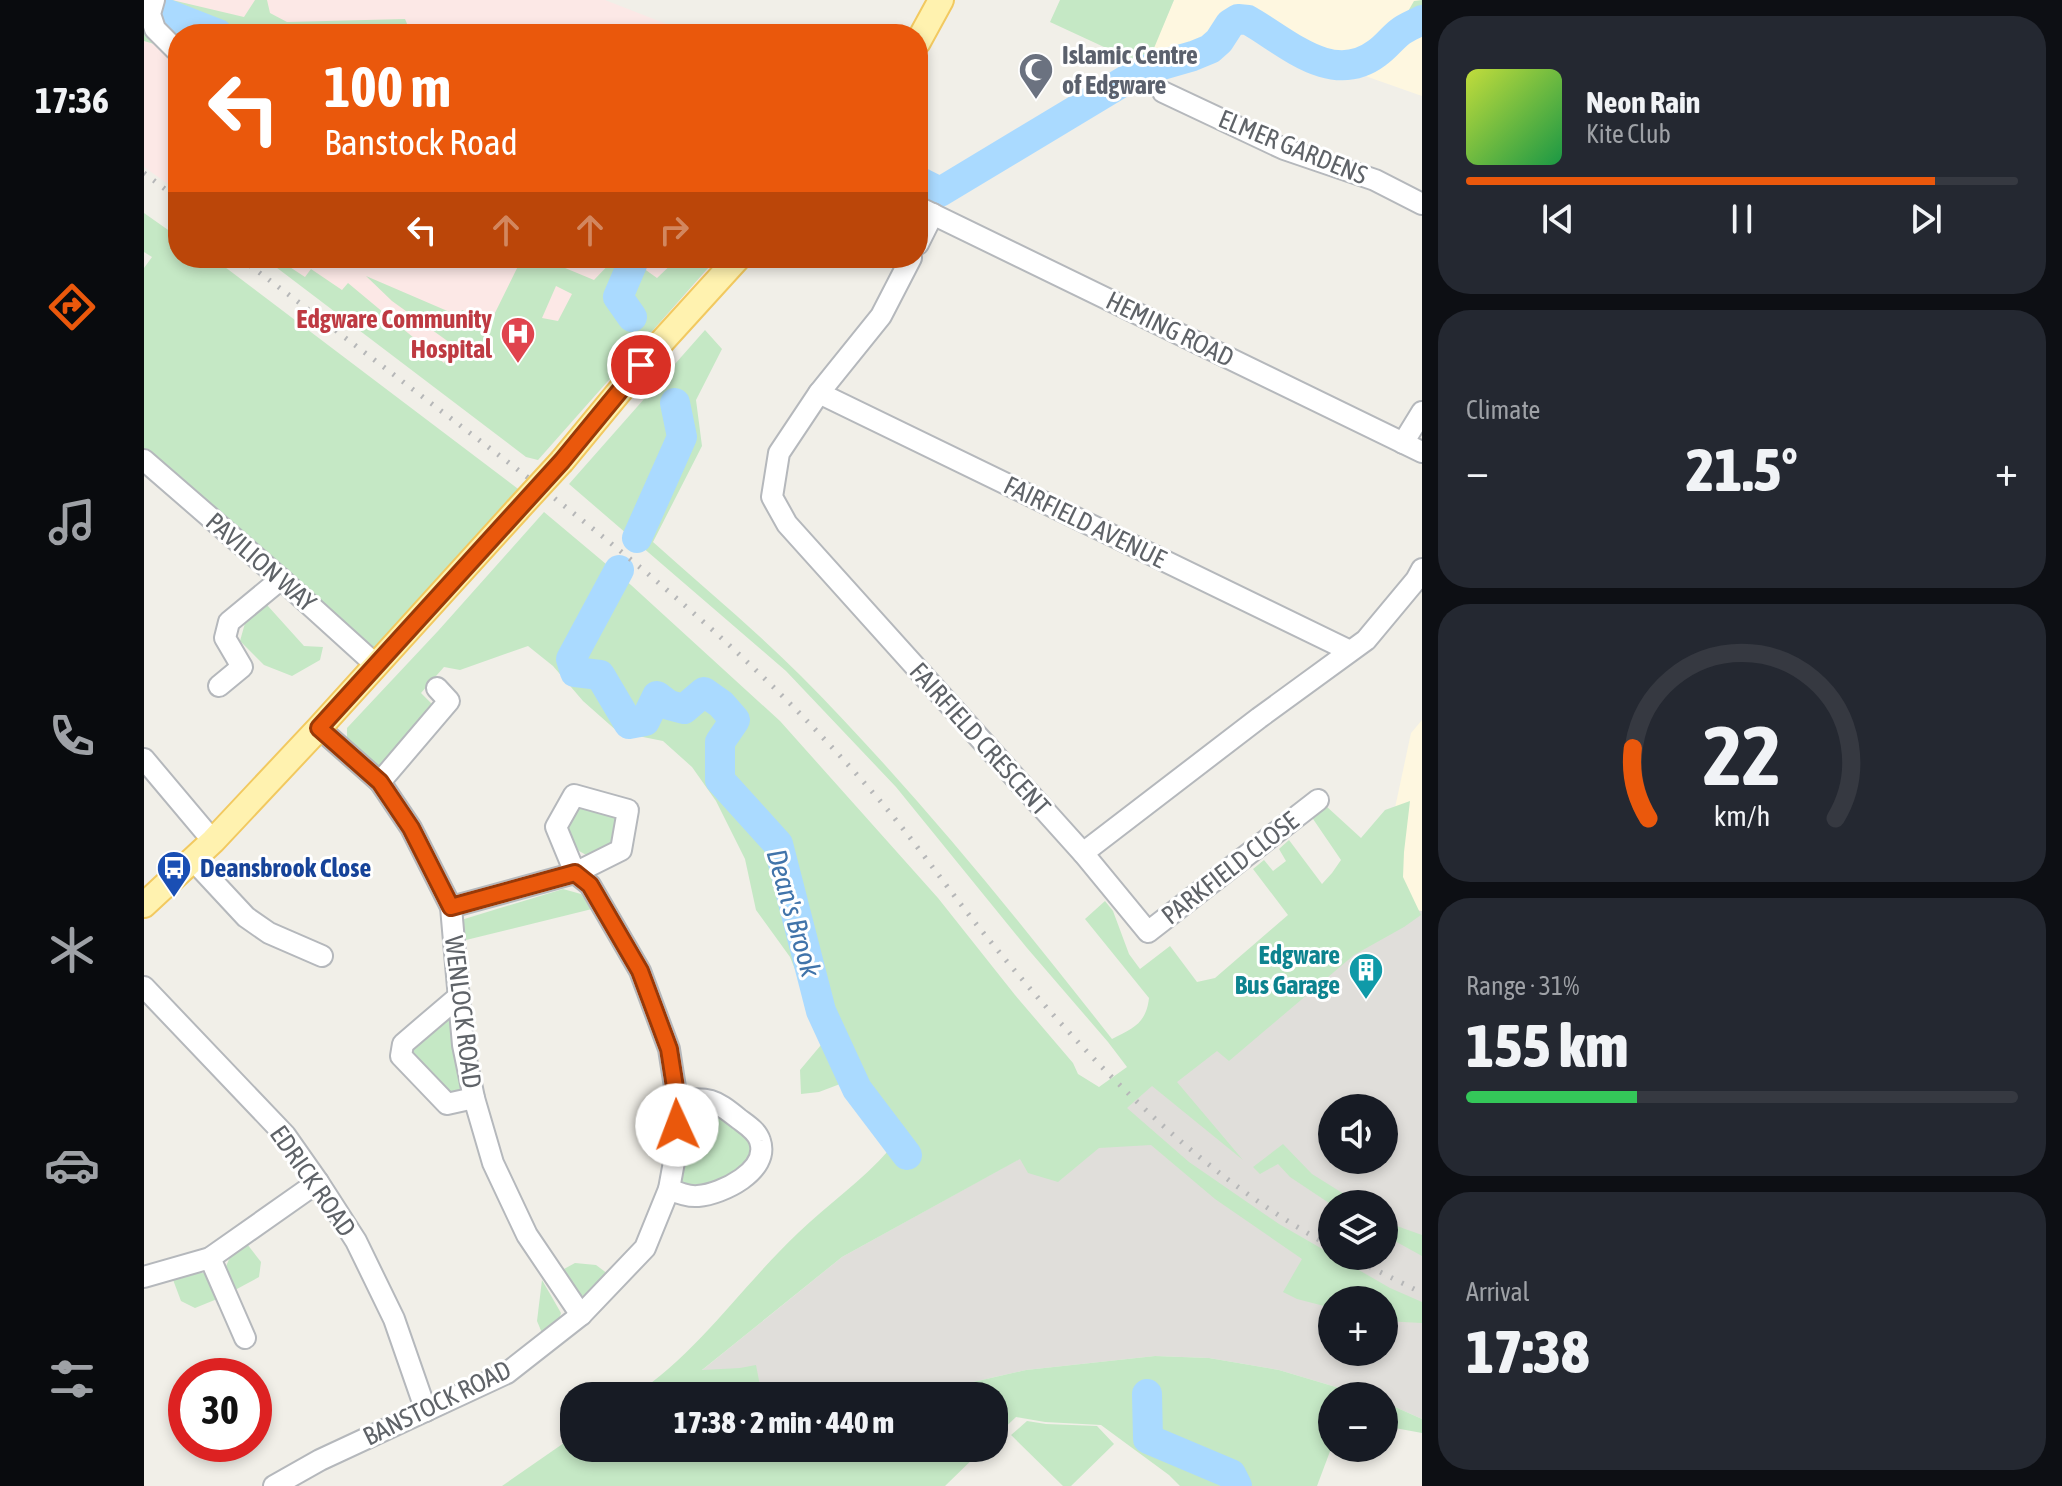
<!DOCTYPE html>
<meta charset="utf-8">
<style>
:root{--surface:#171b24;--page:#242831;--text:#f1f3f6;--muted:#9ea1a6;--line:#363941;--accent:#ea580c}
body{margin:0;font-family:"Asap Condensed",sans-serif;background:var(--page);color:var(--text);height:100vh;display:flex;flex-direction:column;font-size:30px;white-space:nowrap}
*{box-sizing:border-box;margin:0}
p{font-size:26px;color:var(--muted)}
.icon{flex:none;width:44px;height:44px;fill:none;stroke:currentColor;stroke-width:2;stroke-linecap:round;stroke-linejoin:round}
.map{position:relative;flex:1;overflow:hidden}
.panel{display:flex;flex-direction:column;gap:16px;padding:16px;background:#0d0f14;width:640px}
.panel>*{flex:none}
.banner{position:absolute;left:24px;top:24px;width:760px;height:244px;border-radius:32px;box-shadow:0 4px 12px #0003;background:#ea580c;color:#fff;overflow:hidden}
.tools{position:absolute;left:1174px;top:1094px;display:grid;gap:16px}
.tools a{display:grid;place-items:center;width:80px;height:80px;border-radius:50%;background:var(--surface);box-shadow:0 4px 12px #0003;font-size:40px}
.speed{position:absolute;left:24px;top:1358px;display:flex;gap:16px;font-size:40px;font-weight:700;text-align:center}
.speed>*{display:grid;place-content:center;width:104px;height:104px;border-radius:50%;background:var(--surface);box-shadow:0 4px 12px #0003;line-height:1}
.speed .limit{border:12px solid #d22;background:#fff;color:#111}
.pin{position:absolute;display:grid;place-items:center;width:68px;height:68px;color:#fff;margin:-34px;border:4px solid #fff;border-radius:50%;box-shadow:0 2px 8px #0007}
.me{position:absolute;width:88px;margin:-44px;rotate:358deg;stroke-linejoin:round;filter:drop-shadow(0 0 6px #0008)}
.turn{display:flex;align-items:center;gap:28px;height:168px;padding:0 24px;font-size:36px}
.turn .icon{width:104px;height:104px;stroke-width:2.5}
.turn b{display:block;font-size:56px;line-height:68px}
.lanes{display:flex;align-items:center;height:76px;padding:0 24px;background:#0003;justify-content:center;gap:40px;direction:ltr}
.lanes .off{opacity:.35}
.big{font-size:60px;font-weight:800;line-height:1.1}
.panel .tile{flex:1;display:flex;flex-direction:column;justify-content:center;gap:12px;min-width:0;padding:0 28px;border-radius:32px;background:var(--page)}
.panel .dial{align-items:center;gap:0}
.dial svg{height:208px;overflow:visible;fill:none;stroke:var(--line);stroke-width:7;stroke-linecap:round;text-anchor:middle}
.dial text{fill:var(--text);stroke:none}
.song{display:flex;align-items:center;gap:24px}
.cover{width:96px;height:96px;border-radius:12px;background:linear-gradient(135deg,hsl(70 70% 55%),hsl(140 70% 35%))}
.played{height:8px;border-radius:4px;background:linear-gradient(90deg,var(--accent) 85%,var(--line) 85%)}
.keys{display:flex;justify-content:space-around;direction:ltr}
.heat{display:flex;justify-content:space-between;align-items:center;font-size:44px;direction:ltr}
.charge{height:12px;border-radius:6px;background:linear-gradient(90deg,#34c759 31%,var(--line) 0)}
.trip{position:absolute;left:416px;top:1382px;width:448px;height:80px;border-radius:32px;background:var(--surface);box-shadow:0 4px 12px #0003;font-weight:800;line-height:80px;text-align:center}
main{display:flex;flex:1;min-height:0}
.menu{display:flex;flex-direction:column;width:144px;justify-content:space-around;align-items:center;background:#090b0e;color:var(--muted)}
.menu .icon{width:56px;height:56px}
.menu .selected{color:var(--accent)}
.menu b{font-size:36px;color:var(--text)}
.map>svg:first-child{display:block}
.commercial{fill:#fef7e0}
.industrial{fill:#e0deda;fill-rule:evenodd}
.medical{fill:#fce8e6}
.green{fill:#c5e8c5;fill-rule:evenodd}
.lines{fill:none;stroke-linecap:round;stroke-linejoin:round}
.river{stroke:#aadaff;stroke-width:30}
.minor-casing{stroke:#b5b8bc;stroke-width:24}
.major-casing{stroke:#f2c960;stroke-width:28}
.minor{stroke:#fff;stroke-width:20}
.major{stroke:#fff2af;stroke-width:24}
.rail{stroke:#b6b7b8;stroke-width:5;stroke-dasharray:2 10;stroke-linecap:butt}
.major-bridge-casing{stroke:#f2c960;stroke-width:28;stroke-linecap:butt}
.major-bridge{stroke:#fff2af;stroke-width:24}
.route-casing{stroke:#983908;stroke-width:20}
.route{stroke:#ea580c;stroke-width:14}
.labels{text-anchor:middle;stroke-width:6;stroke-linejoin:round;paint-order:stroke}
.worship-label{font-size:26px;font-weight:bold;fill:#5b616d;stroke:#fff;text-anchor:start}
.street-label{font-size:26px;fill:#5f6368;stroke:#fff}
.health-label{font-size:26px;font-weight:bold;fill:#be3a42;stroke:#fff;text-anchor:end}
.transit-label{font-size:26px;font-weight:bold;fill:#164399;stroke:#fff;text-anchor:start}
.culture-label{font-size:26px;font-weight:bold;fill:#0d838f;stroke:#fff;text-anchor:end}
.water-label{font-size:28px;font-style:italic;fill:#4174aa;stroke:#fff}
</style>
<main>
<nav class="menu">
<b>17:36</b>
<svg class="icon selected" aria-label="directions" viewBox="0 0 24 24"><path d="M12 3l9 9-9 9-9-9zM9 14v-3h6M13 9l2 2-2 2"/></svg>
<svg class="icon" aria-label="music" viewBox="0 0 24 24"><path d="M9 18V5l10-2v13"/><circle cx="6" cy="18" r="3"/><circle cx="16" cy="16" r="3"/></svg>
<svg class="icon" aria-label="phone" viewBox="0 0 24 24"><path d="M5 4h4l2 5-3 2q2 4 5 5l2-3 5 2v4C11 20 4 13 5 4z"/></svg>
<svg class="icon" aria-label="climate" viewBox="0 0 24 24"><path d="M12 3v18M4 7l16 10M4 17L20 7"/></svg>
<svg class="icon" aria-label="car" viewBox="0 0 24 24"><path d="M5 17H2v-5l4-1 3-4h7l3 4 3 1v5h-3M9 17h6M6 11h13"/><circle cx="7" cy="17" r="2"/><circle cx="17" cy="17" r="2"/></svg>
<svg class="icon" aria-label="filters" viewBox="0 0 24 24"><path d="M4 7h16M4 17h16"/><circle cx="9" cy="7" r="2"/><circle cx="15" cy="17" r="2"/></svg>
</nav>
<div class="map">
<svg width="1278" height="1486" viewBox="0 0 1278 1486">
<rect width="100%" height="100%" fill="#f1efe8"/>
<g class="commercial">
<polygon points="1030,0 1278,0 1278,96 1224,77 1102,10 1087,15 1059,43 1002,65"/>
<polygon points="1278,720 1278,911 1230,906 1267,733"/>
</g>
<path class="industrial" d="M 1230,906 L 1278,911 L 1278,1419 L 1240,1402 L 1240,1396 L 1222,1396 L 1135,1370 L 1065,1358 L 1011,1356 L 882,1370 L 768,1396 L 573,1396 L 557,1371 L 698,1257 L 891,1150 ZM 1188,1108 L 1240,1108 L 1240,1160 L 1188,1160 ZM 1188,1204 L 1240,1204 L 1240,1256 L 1188,1256 ZM 1188,1300 L 1240,1300 L 1240,1352 L 1188,1352 Z"/>
<g class="medical">
<polygon points="0,0 461,0 548,34 34,34 34,191 0,167"/>
<polygon points="129,258 575,258 394,460"/>
</g>
<g class="green">
<polygon points="0,0 28,0 100,17 111,0 123,0 126,13 143,22 261,19 264,26 262,34 34,34 34,51 0,41"/>
<polygon points="916,0 1030,0 1003,65 1059,43 1087,15 1102,10 1195,56 1227,46 1252,32 1270,1 1278,0 1278,30 1267,36 1242,57 1197,73 1095,22 1076,51 987,84 959,98 904,142 849,169 795,200 789,197 862,150 865,153 911,125 975,79 1001,66 906,22"/>
<polygon points="0,213 27,232 30,229 34,232 34,258 69,258 386,498 232,665 0,460 0,268 8,257 0,252"/>
<path d="M 120,258 L 132,258 L 161,277 L 167,269 L 198,290 L 204,283 L 300,363 L 309,345 L 248,301 L 222,276 L 315,316 L 318,310 L 346,323 L 378,258 L 397,258 L 450,280 L 471,258 L 485,258 L 513,278 L 534,258 L 573,258 L 394,460 L 382,457 ZM 412,286 L 428,294 L 414,321 L 398,318 Z"/>
<path d="M 561,330 L 578,349 L 552,400 L 558,446 L 509,542 C 558,586 610,629 657,676 C 769,789 870,914 968,1039 C 989,1028 1002,1024 1005,998 L 941,919 L 961,901 L 969,911 L 985,954 L 996,969 L 1026,946 L 1053,982 L 1071,978 L 1144,915 L 1109,869 L 1120,860 L 1129,871 L 1142,861 L 1135,849 L 1145,840 L 1178,884 L 1188,873 L 1197,860 L 1167,816 L 1182,806 L 1217,838 L 1241,810 L 1266,801 L 1260,852 L 1259,877 L 1277,915 L 1260,927 L 1210,955 L 1085,1061 L 1073,1051 L 1033,1082 L 1099,1160 L 1008,1086 L 983,1108 L 1045,1162 L 1135,1224 L 1246,1288 L 1278,1302 L 1278,1323 L 1240,1321 L 1240,1300 L 1188,1300 L 1188,1308 L 1153,1299 L 1139,1292 L 1158,1259 L 1071,1199 L 1007,1145 L 955,1148 L 914,1182 L 884,1173 L 876,1159 L 698,1257 L 558,1370 L 596,1368 L 612,1365 L 618,1396 L 489,1396 C 554,1353 598,1286 654,1233 C 684,1204 718,1181 745,1150 L 721,1105 L 704,1081 L 675,1092 L 657,1094 L 656,1070 L 677,1045 L 666,1006 L 646,957 L 612,910 L 601,859 L 572,801 L 548,767 L 519,741 L 474,732 L 439,701 L 409,666 L 384,646 L 316,670 L 300,667 L 277,693 L 287,703 L 289,709 L 232,769 L 203,742 L 203,728 L 294,631 L 400,512 L 487,585 L 636,721 L 794,898 L 871,995 L 929,1063 L 934,1074 L 955,1087 L 983,1067 L 964,1042 L 883,948 L 752,787 L 642,671 L 425,484 Z"/>
<polygon points="123,605 160,646 179,647 176,660 148,676 120,665 96,641 103,616"/>
<path d="M 442,807 L 469,813 C 483,838 466,847 446,857 L 435,851 L 420,827 L 428,810 Z"/>
<polygon points="419,889 437,894 448,909 322,940 317,920"/>
<polygon points="306,1007 319,1094 309,1097 264,1057 264,1047"/>
<polygon points="546,1104 574,1108 612,1146 607,1164 563,1190 537,1188 543,1147"/>
<polygon points="1139,1144 1168,1174 1216,1204 1188,1205 1146,1177 1134,1164 1116,1174 1109,1167"/>
<polygon points="1240,1219 1250,1225 1278,1235 1278,1256 1240,1235"/>
<polygon points="103,1244 117,1262 115,1277 91,1290 80,1271 86,1257"/>
<polygon points="431,1263 452,1265 464,1274 446,1295 437,1296 420,1269"/>
<polygon points="49,1272 67,1274 78,1297 51,1308 37,1301 28,1277"/>
<polygon points="398,1280 417,1313 415,1320 398,1333 393,1321"/>
<polygon points="1011,1356 1065,1358 1135,1370 1222,1396 1188,1396 1188,1446 1173,1486 1036,1486 1025,1475 957,1425 901,1422 872,1417 850,1438 850,1396 768,1396 882,1370"/>
<polygon points="1240,1402 1278,1419 1278,1433 1240,1426"/>
<polygon points="883,1421 902,1424 953,1426 970,1444 927,1486 919,1486 867,1435"/>
<polygon points="430,1436 430,1448 840,1448 801,1486 358,1486"/>
</g>
<g class="lines">
<g class="river">
<polyline points="0,5 74,34"/>
<path d="M 774,181 L 796,192 L 997,71 L 1049,56 L 1066,49 L 1075,41 L 1086,24 L 1094,19 L 1104,20 C 1143,42 1188,87 1233,53 C 1242,47 1248,38 1256,32 C 1262,27 1271,24 1278,20"/>
<polyline points="488,317 474,297 489,262"/>
<polyline points="493,538 538,437 531,403"/>
<polyline points="475,570 427,659 431,672 456,675 485,724 501,721 513,696 525,705 540,709 560,692 577,704 591,720 576,742 576,780 634,844 677,1011 713,1089 763,1155"/>
<polyline points="1003,1394 1004,1439 1087,1474 1093,1486"/>
</g>
<defs>
<g id="minor">
<polyline points="10,0 6,14 11,29 31,49 34,50"/>
<polyline points="1019,92 1140,149 1231,180 1278,204"/>
<polyline points="774,207 1278,452"/>
<polyline points="774,244 789,214"/>
<polyline points="767,258 737,316 675,393 635,453 628,497 643,524 939,853 1115,718 1222,640 1272,580 1278,569"/>
<polyline points="675,393 1206,651"/>
<polyline points="1259,443 1278,412"/>
<polyline points="0,460 137,579 232,665"/>
<polyline points="75,686 98,667 81,638 85,622 137,579"/>
<polyline points="175,728 236,782 267,828 307,907 319,1045 330,1098 349,1163 383,1235 437,1315"/>
<polyline points="0,759 69,841"/>
<polyline points="236,782 305,701 293,688"/>
<polygon points="430,795 484,810 477,850 431,873 412,827"/>
<polyline points="939,853 1004,932 1174,800"/>
<polyline points="49,860 102,917 125,933 178,956"/>
<polyline points="0,987 141,1135 174,1182 212,1241 250,1319 282,1411"/>
<polyline points="314,997 259,1044 257,1056 303,1104 330,1098"/>
<path d="M 525,1189 C 534,1193 544,1197 554,1196 C 578,1194 626,1171 616,1141 C 613,1131 603,1125 595,1119 C 569,1098 566,1098 533,1100"/>
<polyline points="66,1258 101,1338"/>
<polyline points="0,1277 66,1258 174,1182"/>
<polyline points="130,1486 176,1460 363,1373 437,1315 501,1248 525,1189 532,1151 533,1100 525,1049 496,971 446,885 431,873 307,907"/>
</g>
<g id="major">
<polyline points="774,42 797,0"/>
<polyline points="418,461 503,358 594,258"/>
<polyline points="0,905 69,841 175,728 373,510"/>
</g>
</defs>
<use href="#minor" class="minor-casing"/>
<use href="#major" class="major-casing"/>
<use href="#minor" class="minor"/>
<use href="#major" class="major"/>
<g class="rail">
<polyline points="0,173 34,199"/>
<path d="M 96,258 C 177,319 258,381 339,443 C 453,530 566,620 666,724 C 688,747 710,771 731,795 C 772,842 807,894 846,941 C 944,1060 1052,1173 1188,1247"/>
<polyline points="1204,1256 1278,1293"/>
</g>
<defs>
<polyline id="major-bridge" points="373,510 418,461"/>
</defs>
<use href="#major-bridge" class="major-bridge-casing"/>
<use href="#major-bridge" class="major-bridge"/>
</g>
<g class="lines">
<defs>
<polyline id="route" points="497,365 418,461 175,728 236,782 267,828 307,907 431,873 446,885 496,971 525,1049 533,1100 533,1125"/>
</defs>
<use href="#route" class="route-casing"/>
<use href="#route" class="route"/>
</g>
<defs>
<symbol id="mosque-pin" viewBox="-11 -11 22 30"><path d="M0 17L-7.5 6A9.5 9.5 0 1 1 7.5 6Z" fill="#6b7280" stroke="#fff"/><path d="M3.5-4.9A6 6 0 1 0 3.5 4.9A5 5 0 1 1 3.5-4.9Z" fill="#fff"/></symbol>
<symbol id="hospital-pin" viewBox="-11 -11 22 30"><path d="M0 17L-7.5 6A9.5 9.5 0 1 1 7.5 6Z" fill="#e0444e" stroke="#fff"/><path d="M-5-5h3v3.5h4V-5h3V5h-3V1.5h-4V5h-3Z" fill="#fff"/></symbol>
<symbol id="bus-pin" viewBox="-11 -11 22 30"><path d="M0 17L-7.5 6A9.5 9.5 0 1 1 7.5 6Z" fill="#1a4fb4" stroke="#fff"/><path d="M-5-6H5V4H4V6H2V4H-2V6H-4V4H-5ZM-3.5-4V0h7V-4ZM-3.5 1.2v1.5H-2V1.2ZM2 1.2v1.5H3.5V1.2Z" fill="#fff"/></symbol>
<symbol id="building-pin" viewBox="-11 -11 22 30"><path d="M0 17L-7.5 6A9.5 9.5 0 1 1 7.5 6Z" fill="#0f9aa8" stroke="#fff"/><path d="M-4-6H4V6H1V3H-1V6H-4ZM-2.5-4.3h1.7v1.8h-1.7ZM.8-4.3h1.7v1.8H.8ZM-2.5-1h1.7V.8h-1.7ZM.8-1h1.7V.8H.8Z" fill="#fff"/></symbol>
</defs>
<g fill-rule="evenodd">
<use href="#mosque-pin" x="872" y="50" width="40" height="54"/>
<use href="#hospital-pin" x="354" y="314" width="40" height="54"/>
<use href="#bus-pin" x="10" y="848" width="40" height="54"/>
<use href="#building-pin" x="1202" y="950" width="40" height="54"/>
</g>
<g class="labels">
<g class="worship-label">
<text x="918" y="64">Islamic Centre<tspan x="918" dy="30">of Edgware</tspan></text>
</g>
<g class="street-label">
<text transform="translate(1149 147) rotate(22)" y="9">ELMER GARDENS</text>
<text transform="translate(1026 329) rotate(26)" y="9">HEMING ROAD</text>
<text transform="translate(941 522) rotate(26)" y="9">FAIRFIELD AVENUE</text>
<text transform="translate(117 562) rotate(41)" y="9">PAVILION WAY</text>
<text transform="translate(836 739) rotate(48)" y="9">FAIRFIELD CRESCENT</text>
<text transform="translate(1086 868) rotate(-38)" y="9">PARKFIELD CLOSE</text>
<text transform="translate(319 1012) rotate(83)" y="9">WENLOCK ROAD</text>
<text transform="translate(169 1181) rotate(55)" y="9">EDRICK ROAD</text>
<text transform="translate(293 1403) rotate(-26)" y="9">BANSTOCK ROAD</text>
</g>
<g class="health-label">
<text x="348" y="328">Edgware Community<tspan x="348" dy="30">Hospital</tspan></text>
</g>
<g class="transit-label">
<text x="56" y="877">Deansbrook Close</text>
</g>
<g class="culture-label">
<text x="1196" y="964">Edgware<tspan x="1196" dy="30">Bus Garage</tspan></text>
</g>
<g class="water-label">
<text transform="translate(650 913) rotate(74)" y="10">Dean's Brook</text>
</g>
</g>
</svg>
<div class="tools">
<a><svg class="icon" aria-label="sound" viewBox="0 0 24 24"><path d="M4 9h4l5-4v14l-5-4H4zM17 9q2 3 0 6"/></svg></a>
<a><svg class="icon" aria-label="layers" viewBox="0 0 24 24"><path d="M12 4l9 5-9 5-9-5zM3 14l9 5 9-5"/></svg></a>
<a>+</a>
<a>−</a>
</div>
<div class="speed"><div class="limit">30</div></div>
<div class="pin" style="left:497px;top:365px;background:#d93025"><svg class="icon" aria-label="arrive" viewBox="0 0 24 24"><path d="M6 21V4h12l-3 4 3 4H6"/></svg></div>
<svg class="me" style="left:533px;top:1125px" viewBox="-20 -20 40 40"><circle r="19" fill="#fff"/><path d="M0-13L10 11 0 6-10 11z" fill="#ea580c"/></svg>
<div class="trip">17:38 · 2 min · 440 m</div>
<div class="banner">
<div class="turn"><svg class="icon" aria-label="left" viewBox="0 0 24 24"><path d="M17 20v-9H6M10 6l-5 5 5 5"/></svg><div><b>100 m</b>Banstock Road</div></div>
<div class="lanes"><svg class="icon" aria-label="left" viewBox="0 0 24 24"><path d="M17 20v-9H6M10 6l-5 5 5 5"/></svg><svg class="icon off" aria-label="ahead" viewBox="0 0 24 24"><path d="M12 20V5M6 11l6-6 6 6"/></svg><svg class="icon off" aria-label="ahead" viewBox="0 0 24 24"><path d="M12 20V5M6 11l6-6 6 6"/></svg><svg class="icon off" aria-label="right" viewBox="0 0 24 24"><path d="M7 20v-9h11M14 6l5 5-5 5"/></svg></div>
</div>
</div>
<section class="panel">
<div class="tile">
<div class="song"><i class="cover"></i><div><b>Neon Rain</b><p>Kite Club</p></div></div>
<div class="played"></div>
<div class="keys"><svg class="icon" aria-label="previous" viewBox="0 0 24 24"><path d="M18 5L8 12l10 7zM5 5v14"/></svg><svg class="icon" aria-label="pause" viewBox="0 0 24 24"><path d="M8 5v14M16 5v14"/></svg><svg class="icon" aria-label="next" viewBox="0 0 24 24"><path d="M6 5l10 7-10 7zM19 5v14"/></svg></div>
</div>
<div class="tile"><p>Climate</p>
<div class="heat"><a>−</a><b class="big">21.5°</b><a>+</a></div>
</div>
<div class="tile dial"><svg viewBox="0 0 100 80">
<path d="M14 69A42 42 0 1 1 86 69"/>
<path d="M14 69A42 42 0 0 1 8 42" stroke="#ea580c"/>
<text x="50" y="56" font-size="32" font-weight="700">22</text>
<text x="50" y="72" font-size="11">km/h</text>
</svg></div>
<div class="tile"><p>Range · 31%</p><b class="big">155 km</b><div class="charge"></div></div>
<div class="tile"><p>Arrival</p><b class="big">17:38</b></div>
</section>
</main>
